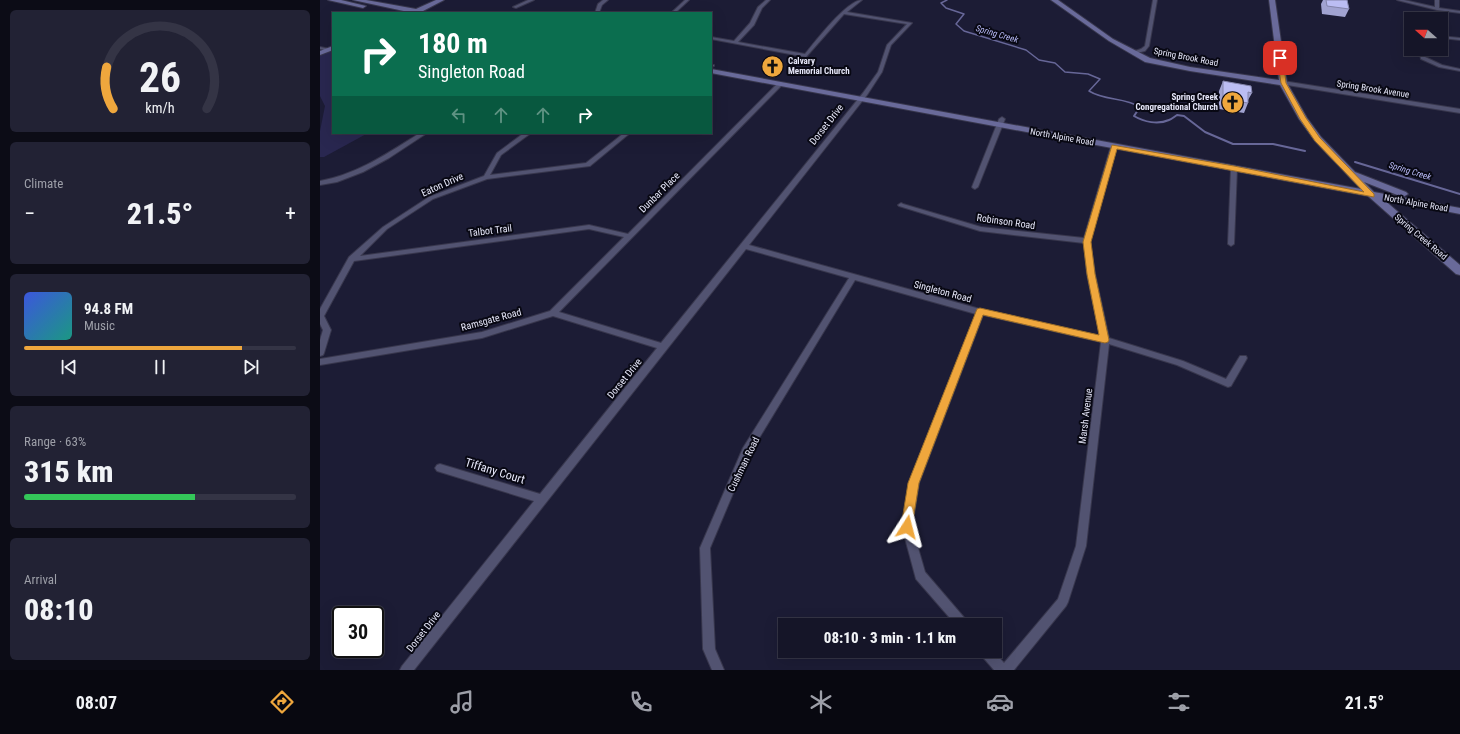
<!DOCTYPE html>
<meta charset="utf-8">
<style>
:root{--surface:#151528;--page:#222234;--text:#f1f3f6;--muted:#9d9fa8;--line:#343445;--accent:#efa73d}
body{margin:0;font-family:"Roboto Condensed",sans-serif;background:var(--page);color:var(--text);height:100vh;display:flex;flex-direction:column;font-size:15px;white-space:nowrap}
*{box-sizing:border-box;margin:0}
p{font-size:13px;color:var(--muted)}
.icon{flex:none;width:22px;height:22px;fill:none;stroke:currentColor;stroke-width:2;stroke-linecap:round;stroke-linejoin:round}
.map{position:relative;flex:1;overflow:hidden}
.sheet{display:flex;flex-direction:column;gap:10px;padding:10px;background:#0c0c16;width:320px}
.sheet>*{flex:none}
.guide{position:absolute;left:12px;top:12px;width:380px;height:122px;border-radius:0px;box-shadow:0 4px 16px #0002,0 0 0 1px var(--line);background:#0b6e4f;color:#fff;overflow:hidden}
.needle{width:26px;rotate:291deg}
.buttons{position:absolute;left:1084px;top:12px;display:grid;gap:8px}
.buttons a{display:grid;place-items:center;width:44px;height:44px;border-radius:0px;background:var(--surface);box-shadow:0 4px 16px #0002,0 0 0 1px var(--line);font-size:20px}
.speed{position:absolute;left:12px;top:606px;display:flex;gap:8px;font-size:20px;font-weight:700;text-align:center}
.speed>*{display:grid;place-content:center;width:52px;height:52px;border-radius:50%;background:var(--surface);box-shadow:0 4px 16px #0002,0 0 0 1px var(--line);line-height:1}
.speed .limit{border:2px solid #111;border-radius:6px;background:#fff;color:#111}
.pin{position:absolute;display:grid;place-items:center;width:34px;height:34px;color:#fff;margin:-17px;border-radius:8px;box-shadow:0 2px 6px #0006}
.me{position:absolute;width:44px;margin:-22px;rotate:9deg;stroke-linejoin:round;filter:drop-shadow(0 0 3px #0008)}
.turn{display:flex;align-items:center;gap:14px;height:84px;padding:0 20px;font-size:18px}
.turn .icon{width:52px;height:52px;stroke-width:2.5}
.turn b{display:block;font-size:28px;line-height:34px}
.lanes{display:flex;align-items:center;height:38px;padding:0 20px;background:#0003;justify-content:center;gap:20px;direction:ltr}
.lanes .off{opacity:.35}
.big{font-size:30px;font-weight:800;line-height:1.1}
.sheet .tile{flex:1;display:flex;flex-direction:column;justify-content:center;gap:6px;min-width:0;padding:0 14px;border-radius:6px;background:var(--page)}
.sheet .dial{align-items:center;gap:0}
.dial svg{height:104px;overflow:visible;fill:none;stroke:var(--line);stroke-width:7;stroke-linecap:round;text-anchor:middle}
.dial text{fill:var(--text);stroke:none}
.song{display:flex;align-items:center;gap:12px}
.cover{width:48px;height:48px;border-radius:6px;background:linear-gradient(135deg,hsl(230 70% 55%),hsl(170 70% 35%))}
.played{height:4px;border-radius:2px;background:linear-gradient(90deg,var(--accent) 80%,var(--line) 80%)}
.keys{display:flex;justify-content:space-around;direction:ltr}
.heat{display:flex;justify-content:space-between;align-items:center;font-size:22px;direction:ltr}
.charge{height:6px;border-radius:3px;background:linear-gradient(90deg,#34c759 63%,var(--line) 0)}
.trip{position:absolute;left:458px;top:618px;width:224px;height:40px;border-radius:0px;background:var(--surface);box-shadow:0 4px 16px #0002,0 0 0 1px var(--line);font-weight:800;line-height:40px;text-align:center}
.dock{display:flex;height:64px;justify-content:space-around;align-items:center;background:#080810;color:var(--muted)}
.dock .icon{width:28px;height:28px}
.dock .active{color:var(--accent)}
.dock b{font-size:18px;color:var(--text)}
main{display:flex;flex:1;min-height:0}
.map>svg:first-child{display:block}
.green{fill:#292750}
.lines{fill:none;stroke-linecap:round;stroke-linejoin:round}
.stream-far1{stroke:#676798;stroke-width:1.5}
.stream{stroke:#676798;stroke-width:2}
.street-casing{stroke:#38374d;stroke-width:2}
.secondary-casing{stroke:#38374d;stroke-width:2}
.street{fill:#525371;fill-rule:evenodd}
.secondary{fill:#696a9a;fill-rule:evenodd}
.wall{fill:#a1a3d1}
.building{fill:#bbbdf3;stroke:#8384aa}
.route{fill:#efa73d;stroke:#9b6d28}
.labels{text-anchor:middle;stroke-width:4;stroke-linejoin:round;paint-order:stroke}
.far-water-label{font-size:9px;font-style:italic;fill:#bbbdfa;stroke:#080813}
.far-street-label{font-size:9px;fill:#e6e7f9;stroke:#080813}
.far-poi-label{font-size:9px;font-weight:bold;fill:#e6e7f9;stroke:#080813;text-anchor:start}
.street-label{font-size:10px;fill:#e6e7f9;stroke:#080813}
.near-street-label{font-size:12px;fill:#e6e7f9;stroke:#080813}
</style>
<main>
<section class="sheet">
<div class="tile dial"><svg viewBox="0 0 100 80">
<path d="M14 69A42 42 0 1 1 86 69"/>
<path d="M14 69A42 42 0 0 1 9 37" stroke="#efa73d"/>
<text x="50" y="56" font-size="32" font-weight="700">26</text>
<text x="50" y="72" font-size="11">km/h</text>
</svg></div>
<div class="tile"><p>Climate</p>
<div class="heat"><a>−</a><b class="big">21.5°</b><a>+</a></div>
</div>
<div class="tile">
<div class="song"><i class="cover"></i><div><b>94.8 FM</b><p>Music</p></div></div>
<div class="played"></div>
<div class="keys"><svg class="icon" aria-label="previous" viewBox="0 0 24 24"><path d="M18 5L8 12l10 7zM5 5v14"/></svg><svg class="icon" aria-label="pause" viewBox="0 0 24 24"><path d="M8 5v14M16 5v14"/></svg><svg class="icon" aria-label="next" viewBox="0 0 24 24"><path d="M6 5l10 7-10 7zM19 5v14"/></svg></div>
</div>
<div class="tile"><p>Range · 63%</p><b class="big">315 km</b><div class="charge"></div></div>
<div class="tile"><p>Arrival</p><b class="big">08:10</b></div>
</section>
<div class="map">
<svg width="1140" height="670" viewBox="0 0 1140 670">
<rect width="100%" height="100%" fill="#1c1c35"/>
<polygon class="green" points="13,49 13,133 48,133 4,157 0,157 0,131 5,106 0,96 0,54"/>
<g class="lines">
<path class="stream-far1" d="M 627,0 L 621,3 L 626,8 L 644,14 L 636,24 L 644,31 L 706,50 L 719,60 L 735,63 L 745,72 L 768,74 L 780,79 L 769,91 C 785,101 804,97 820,107 L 819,108"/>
<g class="stream">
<path d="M 820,107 L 814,116 C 824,122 838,125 849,120 C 852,119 854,117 857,115 L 864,116 L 885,132 L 913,144 L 953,144 L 985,151"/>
<polyline points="1035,162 1140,194"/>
</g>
<defs>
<g id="street">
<polygon points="208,0 214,0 196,8 193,7"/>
<polygon points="283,0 288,0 282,5 279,13 275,13 278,4"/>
<polygon points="365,0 369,0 355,13 351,13"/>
<path d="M 446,0 L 450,0 L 442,8 L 434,25 L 418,42 L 485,54 C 495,42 527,0 542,0 L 527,12 L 592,23 L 571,45 L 562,72 L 547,95 L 429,245 L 660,309 L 780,336 L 767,274 L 764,243 L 660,231 L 579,206 L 578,205 L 581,203 L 583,204 L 661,227 L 764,238 L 791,146 L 794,144 L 797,146 L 770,241 L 775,274 L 789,338 L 863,361 L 906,379 L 920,356 L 926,356 L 927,358 L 926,360 L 911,386 L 908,387 L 857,365 L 789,344 L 766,546 L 748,602 L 746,606 L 694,670 L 674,670 L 661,655 L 659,651 L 673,651 L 684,663 L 738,599 L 756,546 L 781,342 L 663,315 L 599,483 L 592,527 L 605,572 L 647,621 L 649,625 L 636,625 L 596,579 L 582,527 L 589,483 L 656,314 L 535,280 L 430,453 L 390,548 L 395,649 L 404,670 L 392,670 L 383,649 L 380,548 L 423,448 L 529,278 L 426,249 L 94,670 L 80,670 L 82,666 L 214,501 L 117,471 L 115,468 L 117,465 L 120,464 L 220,494 L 337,348 L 233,316 L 162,338 L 0,365 L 0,359 L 162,332 L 230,311 L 304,237 L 269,229 L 34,261 L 4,316 L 11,330 L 4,353 L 3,355 L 0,356 L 0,340 L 3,330 L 0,324 L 0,309 L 29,257 L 63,227 L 109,197 L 164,176 L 177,153 L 204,133 L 211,133 L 181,155 L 170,175 L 266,163 L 304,133 L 310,133 L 270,166 L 167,179 L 113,199 L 67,229 L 40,256 L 269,225 L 308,234 L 458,83 L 462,83 L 462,85 L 239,312 L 341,343 L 543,93 L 558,72 L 567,45 L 587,24 L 524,14 L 486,57 L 391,39 L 391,37 L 414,41 L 430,23 L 438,7 Z"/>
<polygon points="833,0 837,0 829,46 825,51 812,54 812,52 821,49 825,46"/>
<polygon points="1077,0 1084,0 1115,7 1115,0 1119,0 1119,8 1140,11 1140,13 1117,10"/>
<polygon points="1121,36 1140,38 1140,40 1121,38"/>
<polygon points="0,47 10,49 10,50 8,51 0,49"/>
<polygon points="1099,49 1103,49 1105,57 1122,65 1140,69 1140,71 1119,67 1101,59"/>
<polygon points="391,65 394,65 394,66 391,67"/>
<polygon points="963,81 1140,109 1140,113 961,84 960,83"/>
<polygon points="682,117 685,119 658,187 655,189 653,188 652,187 679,119"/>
<path d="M 100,133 L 107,133 L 69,158 L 43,172 L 17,182 L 0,185 L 0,181 C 38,174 68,153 100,133 Z"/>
<polygon points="914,166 917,168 914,244 911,246 908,244 911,168"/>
</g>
<g id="secondary">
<polygon points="8,0 21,0 46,6 43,8"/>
<polygon points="33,0 46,0 96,9 116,0 124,0 103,11 109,13 93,13"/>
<polygon points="731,0 738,0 793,39 830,58 870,67 959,80 949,0 955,0 967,83 987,118 1001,137 1035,172 1086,192 1088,194 1083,197 1080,196 1044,182 1054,192 1140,208 1140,214 1063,199 1140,265 1140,275 1136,274 1048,196 391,73 391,69 1041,189 995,141 979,119 960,85 870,71 825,62 789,41"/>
<polygon points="13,46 13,50 0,55 0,51"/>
</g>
</defs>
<use href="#street" class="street-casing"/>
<use href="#secondary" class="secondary-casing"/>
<use href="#street" class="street"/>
<use href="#secondary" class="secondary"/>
</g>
<g class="wall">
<polygon points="1003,0 1027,0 1029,9 1025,17 1002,14 1001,4"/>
<polygon points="903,81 932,93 928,100 928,103 924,113 899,109 899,91"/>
</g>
<g class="building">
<polygon points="1006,0 1027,0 1029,9 1007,6"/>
<polygon points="903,81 931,86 932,93 928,92 928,103 903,99"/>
</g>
<polygon class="route" points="960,56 963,58 966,83 986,118 1000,138 1054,194 1054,197 797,149 771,242 775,274 789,340 788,342 785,343 663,315 599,483 592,527 591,531 587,533 582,531 581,527 588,483 657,309 660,308 779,335 767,274 763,242 792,145 914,166 1044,192 995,141 980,119 961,83 957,58"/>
<defs>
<symbol id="church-disc" viewBox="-11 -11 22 22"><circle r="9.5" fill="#efa73d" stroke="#080813"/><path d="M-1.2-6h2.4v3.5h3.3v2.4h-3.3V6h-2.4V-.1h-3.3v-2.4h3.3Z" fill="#111"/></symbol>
</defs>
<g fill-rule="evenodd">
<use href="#church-disc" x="440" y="54" width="25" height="25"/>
<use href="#church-disc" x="900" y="90" width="25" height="25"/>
</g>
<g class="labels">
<g class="far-water-label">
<text transform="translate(677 34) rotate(16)" y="3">Spring Creek</text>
<text transform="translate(1090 171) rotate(17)" y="3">Spring Creek</text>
</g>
<g class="far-street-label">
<text transform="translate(866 57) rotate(11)" y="3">Spring Brook Road</text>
<text transform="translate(1053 89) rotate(9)" y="3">Spring Brook Avenue</text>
<text transform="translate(742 137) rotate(10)" y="3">North Alpine Road</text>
<text transform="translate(1096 203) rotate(10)" y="3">North Alpine Road</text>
<text transform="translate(1101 237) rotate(40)" y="3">Spring Creek Road</text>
</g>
<g class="far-poi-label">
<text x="468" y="64">Calvary<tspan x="468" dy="10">Memorial Church</tspan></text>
<text x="898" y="100" text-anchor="end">Spring Creek<tspan x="898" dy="10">Congregational Church</tspan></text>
</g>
<g class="street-label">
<text transform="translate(506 124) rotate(-52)" y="4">Dorset Drive</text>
<text transform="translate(122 184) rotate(-24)" y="4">Eaton Drive</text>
<text transform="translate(339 192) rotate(-45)" y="4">Dunbar Place</text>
<text transform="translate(686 221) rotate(8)" y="4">Robinson Road</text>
<text transform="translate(170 230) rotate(-7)" y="4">Talbot Trail</text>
<text transform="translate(623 291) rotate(15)" y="4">Singleton Road</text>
<text transform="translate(171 319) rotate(-15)" y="4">Ramsgate Road</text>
<text transform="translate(304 378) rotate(-51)" y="4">Dorset Drive</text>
<text transform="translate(765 416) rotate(-83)" y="4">Marsh Avenue</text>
<text transform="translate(423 464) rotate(-64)" y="4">Cushman Road</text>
<text transform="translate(103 631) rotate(-52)" y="4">Dorset Drive</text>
</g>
<g class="near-street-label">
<text transform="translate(175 471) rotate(17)" y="4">Tiffany Court</text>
</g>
</g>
</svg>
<div class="buttons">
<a><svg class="needle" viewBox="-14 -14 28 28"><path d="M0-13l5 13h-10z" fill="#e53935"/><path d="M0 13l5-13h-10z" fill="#9d9fa8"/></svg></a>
</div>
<div class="speed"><div class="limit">30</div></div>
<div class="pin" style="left:960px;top:58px;background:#d93025"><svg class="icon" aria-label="arrive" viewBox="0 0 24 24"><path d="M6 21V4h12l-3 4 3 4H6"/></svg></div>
<svg class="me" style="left:587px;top:527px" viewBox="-20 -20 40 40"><path d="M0-17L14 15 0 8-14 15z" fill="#efa73d" stroke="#fff" stroke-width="4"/></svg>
<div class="trip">08:10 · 3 min · 1.1 km</div>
<div class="guide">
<div class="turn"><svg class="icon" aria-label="right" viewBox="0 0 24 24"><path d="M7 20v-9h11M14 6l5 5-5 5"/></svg><div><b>180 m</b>Singleton Road</div></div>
<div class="lanes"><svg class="icon off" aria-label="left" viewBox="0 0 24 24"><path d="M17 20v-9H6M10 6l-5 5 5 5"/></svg><svg class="icon off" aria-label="ahead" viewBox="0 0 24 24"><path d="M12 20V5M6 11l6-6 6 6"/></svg><svg class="icon off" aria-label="ahead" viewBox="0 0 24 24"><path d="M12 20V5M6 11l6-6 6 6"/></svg><svg class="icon" aria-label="right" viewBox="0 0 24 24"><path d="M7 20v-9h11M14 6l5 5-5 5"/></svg></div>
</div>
</div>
</main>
<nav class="dock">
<b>08:07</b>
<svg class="icon active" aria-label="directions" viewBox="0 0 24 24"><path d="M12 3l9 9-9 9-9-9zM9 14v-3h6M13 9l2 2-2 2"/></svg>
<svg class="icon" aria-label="music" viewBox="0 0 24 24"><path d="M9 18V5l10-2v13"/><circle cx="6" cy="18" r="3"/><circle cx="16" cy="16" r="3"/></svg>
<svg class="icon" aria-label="phone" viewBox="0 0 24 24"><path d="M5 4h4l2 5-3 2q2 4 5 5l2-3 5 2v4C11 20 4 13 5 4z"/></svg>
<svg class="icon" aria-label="climate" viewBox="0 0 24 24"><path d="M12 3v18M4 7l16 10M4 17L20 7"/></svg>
<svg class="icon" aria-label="car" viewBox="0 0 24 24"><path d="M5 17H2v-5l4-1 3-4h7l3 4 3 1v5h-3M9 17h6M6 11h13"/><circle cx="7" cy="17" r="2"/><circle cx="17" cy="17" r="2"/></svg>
<svg class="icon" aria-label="filters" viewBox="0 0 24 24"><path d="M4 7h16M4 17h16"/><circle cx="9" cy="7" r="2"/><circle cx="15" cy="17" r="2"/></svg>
<b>21.5°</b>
</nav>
